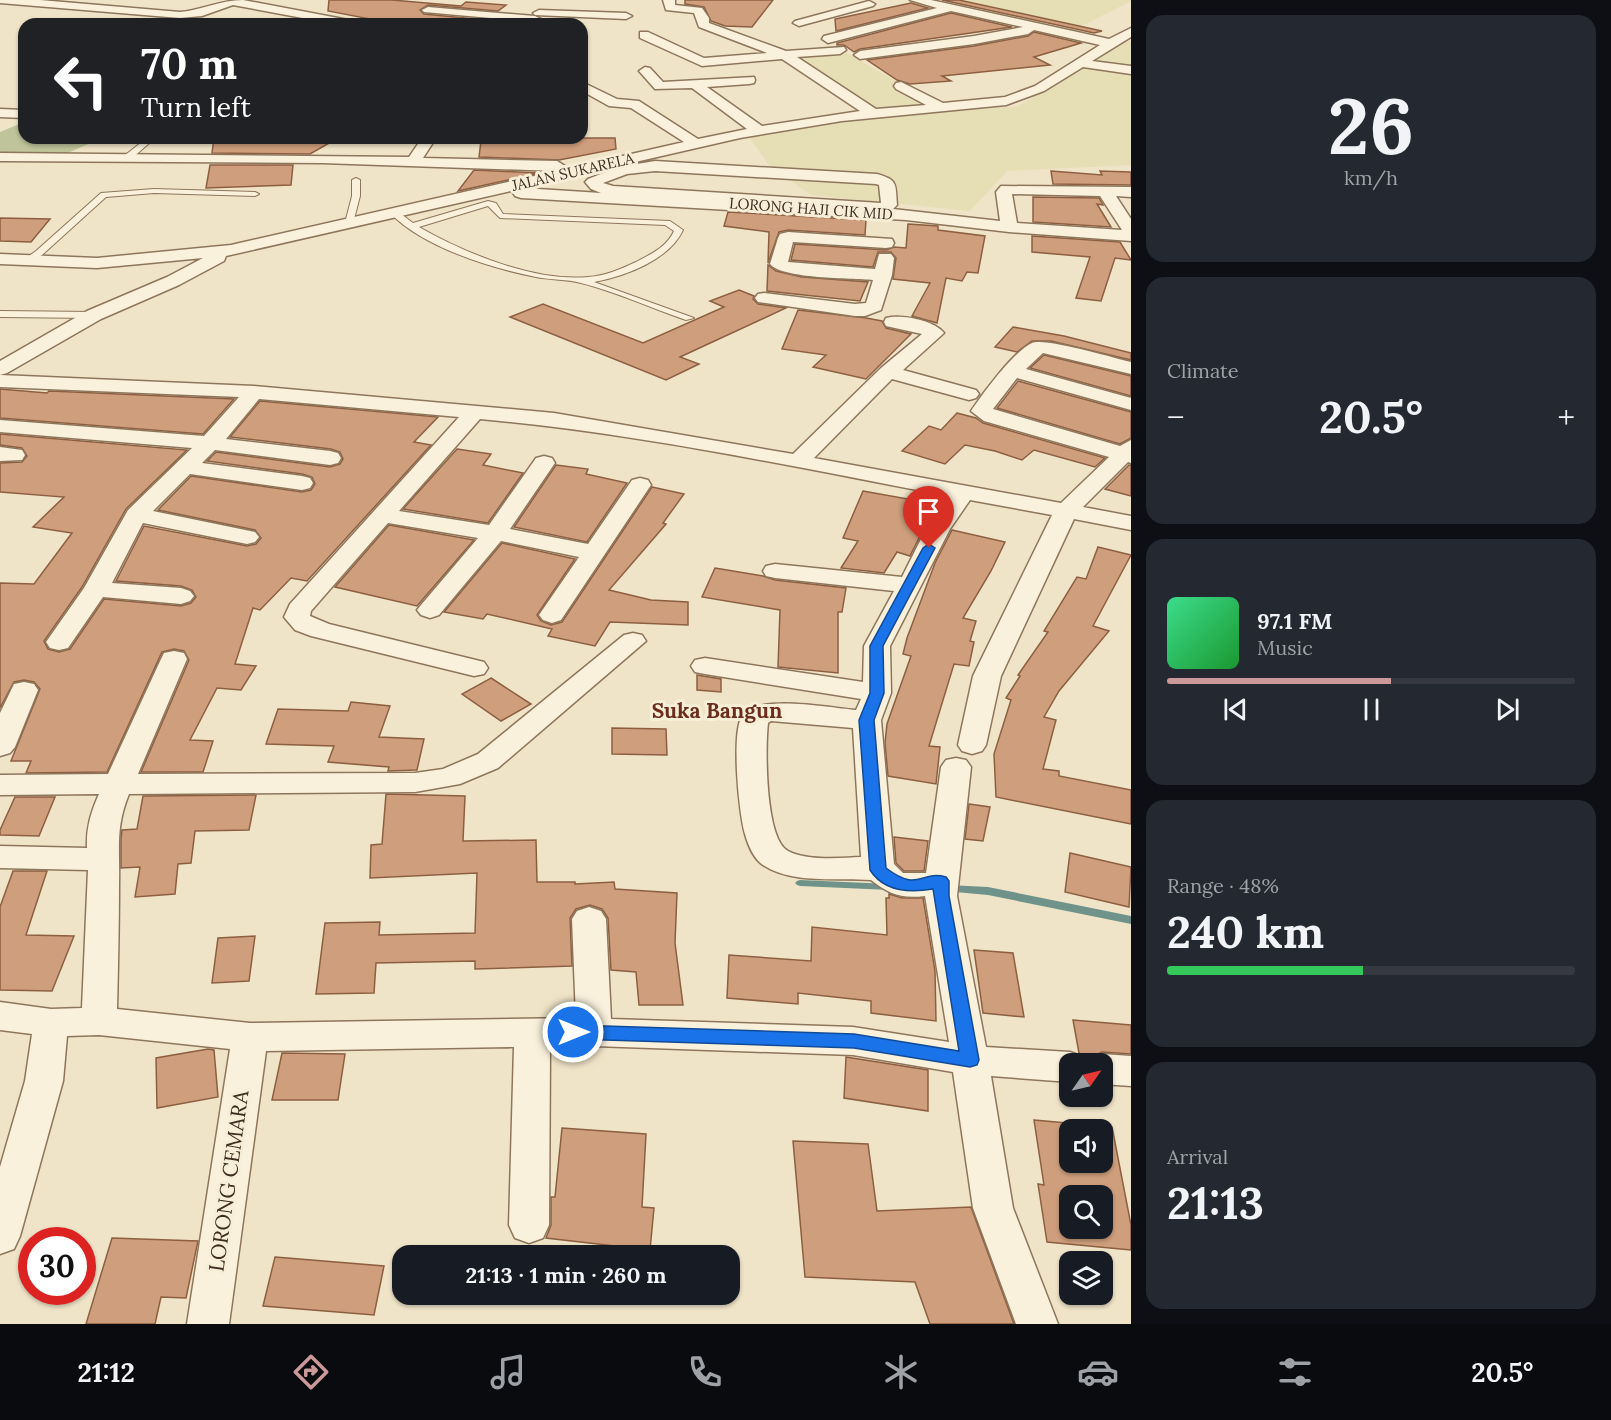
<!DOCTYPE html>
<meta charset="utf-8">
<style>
:root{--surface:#171b24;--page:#242831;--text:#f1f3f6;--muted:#9ea1a6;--line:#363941;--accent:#cc999b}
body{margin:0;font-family:Lora,serif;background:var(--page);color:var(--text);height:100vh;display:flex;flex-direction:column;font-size:22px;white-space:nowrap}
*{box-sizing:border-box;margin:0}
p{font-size:20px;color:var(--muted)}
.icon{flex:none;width:33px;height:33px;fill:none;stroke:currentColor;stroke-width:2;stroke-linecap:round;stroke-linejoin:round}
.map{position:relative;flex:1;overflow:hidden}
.sheet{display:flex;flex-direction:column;gap:15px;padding:15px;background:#0d0f14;width:480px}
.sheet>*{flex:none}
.banner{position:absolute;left:18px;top:18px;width:570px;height:126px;border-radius:18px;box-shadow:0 2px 4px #0004;background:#202124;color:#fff;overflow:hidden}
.needle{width:39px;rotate:56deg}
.fabs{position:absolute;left:1059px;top:1053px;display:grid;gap:12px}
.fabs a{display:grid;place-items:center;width:54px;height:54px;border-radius:12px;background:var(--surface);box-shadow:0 2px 4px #0004;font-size:30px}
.speed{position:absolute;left:18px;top:1227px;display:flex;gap:12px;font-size:30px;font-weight:700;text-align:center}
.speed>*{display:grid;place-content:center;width:78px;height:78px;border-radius:50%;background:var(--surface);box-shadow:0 2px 4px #0004;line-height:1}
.speed .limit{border:9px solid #d22;background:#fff;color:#111}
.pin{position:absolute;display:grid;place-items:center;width:51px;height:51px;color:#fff;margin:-62px -26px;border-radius:50% 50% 50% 0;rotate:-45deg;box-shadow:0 0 6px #0007}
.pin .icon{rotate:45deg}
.me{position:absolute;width:66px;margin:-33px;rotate:90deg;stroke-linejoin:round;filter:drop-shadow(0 0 4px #0008)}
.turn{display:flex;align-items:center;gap:21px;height:126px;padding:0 24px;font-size:27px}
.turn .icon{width:78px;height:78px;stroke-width:2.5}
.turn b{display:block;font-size:42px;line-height:51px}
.big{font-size:45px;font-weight:700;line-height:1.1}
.sheet .card{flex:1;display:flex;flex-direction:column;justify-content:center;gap:9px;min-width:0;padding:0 21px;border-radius:18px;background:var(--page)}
.sheet .dial{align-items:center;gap:0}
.dial b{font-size:78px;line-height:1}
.song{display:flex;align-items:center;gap:18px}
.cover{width:72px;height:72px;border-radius:9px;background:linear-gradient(135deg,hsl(150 70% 55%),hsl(130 70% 35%))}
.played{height:6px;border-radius:3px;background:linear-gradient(90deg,var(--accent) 55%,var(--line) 55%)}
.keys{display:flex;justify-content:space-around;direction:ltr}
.heat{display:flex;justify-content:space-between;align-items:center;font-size:33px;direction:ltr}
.charge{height:9px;border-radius:4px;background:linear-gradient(90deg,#34c759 48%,var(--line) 0)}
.trip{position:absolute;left:392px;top:1245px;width:348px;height:60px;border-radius:18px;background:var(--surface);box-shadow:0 2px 4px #0004;font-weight:700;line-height:60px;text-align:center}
.menu{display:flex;height:96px;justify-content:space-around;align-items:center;background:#090b0e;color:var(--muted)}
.menu .icon{width:42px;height:42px}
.menu .on{color:var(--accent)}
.menu b{font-size:27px;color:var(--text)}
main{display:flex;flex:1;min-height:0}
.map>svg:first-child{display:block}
.farmland{fill:#e6deb5}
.cemetery{fill:#bfc49a}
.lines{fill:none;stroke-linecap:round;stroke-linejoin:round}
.stream{fill:#6f938a;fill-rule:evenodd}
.building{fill:#cf9f7d;stroke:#8d5f41;stroke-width:1.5;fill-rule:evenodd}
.service-casing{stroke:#8d765c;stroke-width:2}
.minor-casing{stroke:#8d765c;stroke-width:3}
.service{fill:#faf1dc;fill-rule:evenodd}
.minor{fill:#faf1dc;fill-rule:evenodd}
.route{fill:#1a73e8;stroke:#114b97;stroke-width:1.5}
.labels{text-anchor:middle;stroke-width:6;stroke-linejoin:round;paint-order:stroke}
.far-street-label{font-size:15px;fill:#3d2e20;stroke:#f7eed8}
.quarter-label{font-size:21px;font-weight:bold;fill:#6b2e1e;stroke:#f7eed8}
.near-street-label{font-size:21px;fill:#3d2e20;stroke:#f7eed8}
</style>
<main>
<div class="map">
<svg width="1131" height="1324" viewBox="0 0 1131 1324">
<rect width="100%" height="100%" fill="#f0e4c8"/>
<g class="farmland">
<polygon points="963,0 1131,0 1131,1 1082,26"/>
<polygon points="1131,41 1131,165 1007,171 970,211 811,195 768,164 749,137 882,113 795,55 845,52 945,109 1017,107 1120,42"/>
</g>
<polygon class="cemetery" points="24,122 24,138 102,138 54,159 0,156 0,132"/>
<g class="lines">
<g class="stream">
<polygon points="800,880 890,884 894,885 895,887 894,889 890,890 800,886 797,885 795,883 797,881"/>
<polygon points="948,885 988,887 1131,916 1131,924 988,895 944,891 943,889 944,887"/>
</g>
</g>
<g class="building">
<polygon points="329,0 392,0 461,6 466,2 506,5 498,11 428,5 420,10 424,14 485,20 484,24 386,24 386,22 328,11"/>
<polygon points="685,0 773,0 752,27 725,26 711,21 704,7 685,4"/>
<polygon points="942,0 959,0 1102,31 1094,33"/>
<polygon points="911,3 928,8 836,31 835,19"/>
<polygon points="951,13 1012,27 860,49 854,52 844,45 837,45 837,43"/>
<polygon points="1034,32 1081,43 1034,57 1050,65 942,76 951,81 910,84 897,80 867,60 974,46 1028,36"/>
<polygon points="214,138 338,138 310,154 212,153"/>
<polygon points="550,138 615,138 616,149 559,160 479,157 481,141 532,141"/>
<polygon points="210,165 293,165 291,185 206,188"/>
<polygon points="474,170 539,173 458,191"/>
<polygon points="1051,171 1102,175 1100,171 1131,172 1131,185 1053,184"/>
<polygon points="1033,197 1099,198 1103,205 1097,204 1111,227 1033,222"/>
<polygon points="728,212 866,220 865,235 788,230 779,232 768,263 769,232 724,226"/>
<polygon points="0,218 50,219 31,242 0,241"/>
<polygon points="908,224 938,226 938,230 985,236 978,273 967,272 962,281 946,278 937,323 912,316 930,283 893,279 896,258 891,252 878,252 873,267 791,260 795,244 886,250 894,247 906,248"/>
<polygon points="1032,236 1120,242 1131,260 1115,258 1101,301 1076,298 1090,257 1032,252"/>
<polygon points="768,265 776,271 802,277 868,282 860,301 767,291"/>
<polygon points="739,290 754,296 753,299 758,304 786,308 680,357 699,364 666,380 510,317 543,304 643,343 724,307 710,301"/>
<polygon points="798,310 866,318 882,321 886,328 911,334 866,379 813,367 826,355 782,349"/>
<polygon points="1013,327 1064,336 1131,353 1131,360 1051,341 1032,341 1017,352 995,347"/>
<polygon points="1044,355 1131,376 1131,396 1030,368"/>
<polygon points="1018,381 1131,412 1131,438 1120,444 997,408"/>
<polygon points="0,389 47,393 49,391 234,399 203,434 0,418"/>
<polygon points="260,401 438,417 414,442 431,445 307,581 291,578 260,610 253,608 235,664 256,666 241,690 217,688 190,740 213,741 203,772 141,772 189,660 184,651 174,649 162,652 107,772 26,773 31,761 11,761 40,689 34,682 24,680 14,682 0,708 0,583 34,584 72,533 33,527 64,497 0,492 0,463 22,462 27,456 22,448 0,445 0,434 187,450 126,509 82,587 44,641 48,649 59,652 70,649 104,599 181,606 191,603 196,597 192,590 181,586 116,581 144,526 247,546 256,544 261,538 255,530 158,510 191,476 302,492 311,490 315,484 312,477 302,474 207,461 216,452 330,467 340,464 343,459 340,452 331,449 230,437"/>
<polygon points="957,413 976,418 983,423 1105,458 1095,467 1034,450 1022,460 995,451 965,445 945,464 902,451 929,426 941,430"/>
<polygon points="457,449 491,454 483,465 523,473 488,523 403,509"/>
<polygon points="556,465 588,469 586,474 627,483 587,542 514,527"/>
<polygon points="1129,465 1131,465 1131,496 1105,489"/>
<polygon points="652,487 684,494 663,523 666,524 609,590 651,600 688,602 688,625 610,622 595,646 548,636 552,629 487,614 483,619 444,612 502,543 575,559 537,615 541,621 551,625 562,622"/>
<polygon points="863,491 913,500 918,492 945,498 924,528 910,556 897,552 884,573 841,568 858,541 843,538"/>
<polygon points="389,525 474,540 417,606 335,587"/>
<polygon points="952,530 1005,542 991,571 963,618 976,621 970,641 974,642 969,666 954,664 929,746 940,747 936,784 888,776 885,743 887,724 911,656 903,654 907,638 935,563"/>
<polygon points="1098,547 1131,555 1093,626 1109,631 1059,691 1044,717 1056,720 1043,769 1059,771 1059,776 1131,790 1131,824 996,797 994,754 1011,700 1006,698 1020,676 1018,675 1048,632 1044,631 1077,577 1086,579"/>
<polygon points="715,568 763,576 775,580 846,588 842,612 838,612 838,673 778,667 780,610 702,597"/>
<polygon points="697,675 721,679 721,692 697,690"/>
<polygon points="491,678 531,704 501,721 462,694"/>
<polygon points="351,702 390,706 379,737 424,739 417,770 388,771 389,767 328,762 334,746 266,744 278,709 348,711"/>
<polygon points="612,728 666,729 667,755 612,754"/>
<polygon points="386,794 465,796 463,841 536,840 537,882 575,882 575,884 614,882 615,889 677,893 675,943 683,1005 639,1005 636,972 611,970 608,918 602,909 590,905 576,909 570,918 572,966 475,969 475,961 376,963 374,993 316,994 325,923 380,922 379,935 475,933 477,873 370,878 371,845 382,844"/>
<polygon points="256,795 249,830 195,831 191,863 178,864 175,894 135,897 140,867 121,868 121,839 122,830 137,829 143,796"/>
<polygon points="15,797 55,797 39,836 0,835 0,830"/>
<polygon points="969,804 990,807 983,841 965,839"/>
<polygon points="894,837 928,841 924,871 904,871 896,863"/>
<polygon points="1070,853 1131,867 1129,907 1065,892"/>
<polygon points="13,871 47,871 26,935 74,936 52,991 0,990 0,907"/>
<polygon points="889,894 902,898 923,898 935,971 936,1021 871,1013 871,1001 798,993 798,1004 727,998 729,955 811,961 812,927 887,935 886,898 889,898"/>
<polygon points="255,936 249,981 212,983 218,938"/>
<polygon points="974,950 1013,953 1024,1017 983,1013"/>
<polygon points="1073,1020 1131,1025 1131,1054 1102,1052 1087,1059 1079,1053"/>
<polygon points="208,1049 214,1050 218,1097 157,1108 156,1058"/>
<polygon points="282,1053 345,1054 338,1100 272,1100"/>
<polygon points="846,1057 928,1070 928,1111 844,1098"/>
<path d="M 1034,1120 L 1112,1127 L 1131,1225 L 1131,1250 L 1047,1242 L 1038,1184 L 1044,1185 ZM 1070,1130 L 1102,1130 L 1102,1162 L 1070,1162 ZM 1070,1196 L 1102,1196 L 1102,1228 L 1070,1228 Z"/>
<polygon points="562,1128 646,1134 642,1207 654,1208 650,1250 546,1238 551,1225 551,1197 555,1197"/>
<polygon points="793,1141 868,1144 877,1211 971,1207 1014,1324 930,1324 915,1282 805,1277"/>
<polygon points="112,1238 198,1241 186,1298 161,1297 155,1324 86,1324"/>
<polygon points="275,1257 384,1266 374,1315 263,1306"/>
</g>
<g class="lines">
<defs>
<g id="service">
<polygon points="147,138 155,138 130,160 124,160 124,156"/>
<polygon points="356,178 360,180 360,196 353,223 349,225 345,223 352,196 352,180"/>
<polygon points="154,189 255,192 259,194 255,196 154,193 106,197 42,255 29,263 22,261 36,251 101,193"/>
<path d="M 488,201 L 496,203 L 503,214 L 670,221 L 683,230 C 669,260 626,276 594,282 L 694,318 L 686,320 C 651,308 617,292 581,283 C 567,279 551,280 536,277 C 490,268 423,247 390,213 L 397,211 L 413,223 ZM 488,206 L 500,218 L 665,225 L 674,231 C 667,247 651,254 636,262 C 621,269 605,276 588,277 C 534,282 465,253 419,227 Z"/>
<polygon points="0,311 94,312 99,315 94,318 0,317"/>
</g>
<g id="minor">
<path d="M 0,0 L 40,0 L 180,12 C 202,10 221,0 243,0 L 354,21 L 360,24 L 335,24 L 233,5 L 202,16 L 180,18 L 0,3 Z"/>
<path d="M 663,0 L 675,0 L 675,5 L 702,8 L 709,18 L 709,23 L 786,51 L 844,47 L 846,50 L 840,54 L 797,57 L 876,109 L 926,105 L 896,89 L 894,86 L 896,83 L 901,82 L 943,103 L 1005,97 L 1035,86 L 1100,45 L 1034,30 L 1028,34 L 974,44 L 860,59 L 854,55 L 860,51 L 974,36 L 1023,27 L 951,11 L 828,43 L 822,39 L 824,36 L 937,8 L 910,0 L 931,0 L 1109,39 L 1131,28 L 1131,37 L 1092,61 L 1131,66 L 1131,74 L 1083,67 L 1044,91 L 1006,105 L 842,121 L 740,138 L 522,188 L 601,193 L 591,189 L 585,182 L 588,179 L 619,167 L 655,161 L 877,174 C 899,180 895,185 897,205 L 893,209 L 1000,221 L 996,192 L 1001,186 L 1131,187 L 1131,197 L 1116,196 L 1131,219 L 1131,241 L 1009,232 L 906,220 L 521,198 L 515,196 L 513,193 L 515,190 L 226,256 L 224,261 L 179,285 L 101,319 L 7,373 L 0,375 L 254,386 L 554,413 L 793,454 L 881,368 L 922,334 L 886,326 L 884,322 L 886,318 C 901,314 934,320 944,333 L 903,370 L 976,390 L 979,394 L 976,398 L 969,400 L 892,379 L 814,458 L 1061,503 L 1109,457 L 984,421 L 971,411 C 983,393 1013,352 1032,343 C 1044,337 1114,358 1131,362 L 1131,374 L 1043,353 L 1026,369 L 1131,398 L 1131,410 L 1017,378 L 993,409 L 1120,446 L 1131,440 L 1131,463 L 1128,462 L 1083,507 L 1131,516 L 1131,530 L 1074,519 L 1001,676 L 986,745 L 982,751 L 972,754 L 962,751 L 958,745 L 973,676 L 1052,515 L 970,500 L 950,529 L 890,646 L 891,693 L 881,720 L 894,864 L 903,873 L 926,873 L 941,767 L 946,760 L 956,758 L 966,760 L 971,767 L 957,896 L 986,1047 L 1070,1052 L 1083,1057 L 1087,1063 L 1089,1059 L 1102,1054 L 1131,1056 L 1131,1086 L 1102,1084 L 1102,1064 L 1070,1064 L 1070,1082 L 991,1076 L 1013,1208 L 1058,1324 L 1016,1324 L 973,1208 L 953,1072 L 853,1055 L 594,1046 L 550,1047 L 549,1225 L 543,1238 L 529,1243 L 515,1238 L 509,1225 L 514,1047 L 266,1051 L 229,1324 L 187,1324 L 230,1049 L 99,1035 L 67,1036 L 63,1081 L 20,1236 L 14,1249 L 0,1254 L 0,1167 L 25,1081 L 32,1034 L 0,1030 L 0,1002 L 51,1009 L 82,1008 L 88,870 L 0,868 L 0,846 L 87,848 C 86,828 91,812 99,794 L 0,795 L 0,775 L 108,774 L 161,659 L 164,653 L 174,651 L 184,653 L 187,659 L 138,774 L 415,773 L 443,769 L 478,754 L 624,635 L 633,633 L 642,635 L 646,641 L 498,768 L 460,784 L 415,792 L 129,794 C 115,828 120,849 119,884 C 119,926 118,967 117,1009 L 250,1023 L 576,1018 L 572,919 L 577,911 L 589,907 L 601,911 L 606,919 L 611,1019 L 853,1027 L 949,1042 L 925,896 C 901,899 889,894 871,880 C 836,877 794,885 763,865 C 754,859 748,845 745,834 C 739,815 730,726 744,713 C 764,695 830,708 856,710 L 861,699 L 705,674 L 695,672 L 691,666 L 695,660 L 705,658 L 863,682 L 864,646 L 894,591 L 775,578 L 766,576 L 763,571 L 766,566 L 775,564 L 902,577 L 926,529 L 949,496 C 794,467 639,433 480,419 L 399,511 L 489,525 L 536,458 L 544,456 L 552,458 L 555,463 L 510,529 L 588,544 L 632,480 L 640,478 L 648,480 L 651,485 L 561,620 L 552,623 L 543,620 L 539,615 L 579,557 L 501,541 L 439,615 L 430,618 L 421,615 L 417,610 L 421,605 L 478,538 L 388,523 L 311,611 L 310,616 L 329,624 L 484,662 L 488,668 L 484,674 L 474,676 L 311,636 L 295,630 L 284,617 L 290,604 L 459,417 L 259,399 L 226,439 L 330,451 L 338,453 L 341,458 L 338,463 L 330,465 L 215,450 L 202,463 L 302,476 L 310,478 L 313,483 L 310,488 L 302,490 L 190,474 L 153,511 L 255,532 L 259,537 L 255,542 L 247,544 L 143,523 L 112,583 L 181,588 L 190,591 L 194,596 L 190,601 L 181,604 L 103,597 L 68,648 L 59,650 L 50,648 L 46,642 L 84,588 L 128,510 L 192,448 L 0,432 L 0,420 L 204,436 L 239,397 L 0,387 L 0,361 L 87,311 L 167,277 L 203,258 L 97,268 L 0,264 L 0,254 L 97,258 L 231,245 L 684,142 L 631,108 L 609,106 L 582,91 L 582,82 L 617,99 L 639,101 L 698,139 L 747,129 L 692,88 L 655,89 L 639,71 L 645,67 L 650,68 L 663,82 L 754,77 L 755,80 L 754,83 L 749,84 L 707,87 L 762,126 L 860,111 L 782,59 L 702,66 L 640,38 L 640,32 L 648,32 L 704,58 L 767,53 L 699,27 L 694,13 L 666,10 ZM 655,171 L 876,184 L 879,185 L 881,203 L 613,186 L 603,183 L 627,174 ZM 1012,194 L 1100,196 L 1122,230 L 1017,223 ZM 771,721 L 853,728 L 861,857 C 841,858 806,861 788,851 C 765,839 765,748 768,723 Z"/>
<polygon points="869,1 875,4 873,6 799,26 793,23 795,21"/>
<polygon points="428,7 535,16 541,19 535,22 424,12 422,10"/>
<polygon points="539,10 626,13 632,16 626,19 535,15 533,13"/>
<polygon points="0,109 24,110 24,118 0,117"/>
<polygon points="422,138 436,138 423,158 557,161 565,166 557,171 322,163 0,161 0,153 409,157"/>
<path d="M 788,232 L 892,239 L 894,243 L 892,247 L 886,248 L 793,242 L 788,262 L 875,269 L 879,254 L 891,254 L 894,258 L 892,275 L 881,310 L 865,316 L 855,316 L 758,302 L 755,298 L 758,294 L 764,293 L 855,304 L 866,303 L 873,280 C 852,278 782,279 770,264 L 778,238 L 780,234 Z"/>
<polygon points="0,447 22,450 25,455 22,460 0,461"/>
<polygon points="24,682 34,684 38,690 15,747 10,753 0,756 0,713 14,684"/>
</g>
</defs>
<use href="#service" class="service-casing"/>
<use href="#minor" class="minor-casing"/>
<use href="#service" class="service"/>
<use href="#minor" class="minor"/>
</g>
<path class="route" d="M 929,544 L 935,548 L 883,646 L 884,693 L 874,720 L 886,868 C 919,893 920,870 946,877 L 949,881 L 949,896 L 979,1060 L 977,1065 L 970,1067 L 854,1048 L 573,1039 L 567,1037 L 564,1032 L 567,1027 L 573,1025 L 854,1034 L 959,1051 L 933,889 C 910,893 884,892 870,870 L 859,720 L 870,693 L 870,646 L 923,548 Z"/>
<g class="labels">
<g class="far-street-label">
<text transform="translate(573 172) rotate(-13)" y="5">JALAN SUKARELA</text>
<text transform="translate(811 209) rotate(4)" y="5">LORONG HAJI CIK MID</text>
</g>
<g class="quarter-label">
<text x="717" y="718">Suka Bangun</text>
</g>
<g class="near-street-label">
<text transform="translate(229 1181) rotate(-82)" y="7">LORONG CEMARA</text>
</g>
</g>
</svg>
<div class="fabs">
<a><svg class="needle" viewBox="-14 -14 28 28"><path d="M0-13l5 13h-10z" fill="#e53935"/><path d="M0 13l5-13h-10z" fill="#9ea1a6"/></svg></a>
<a><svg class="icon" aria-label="sound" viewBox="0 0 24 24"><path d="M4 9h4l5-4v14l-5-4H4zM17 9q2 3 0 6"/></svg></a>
<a><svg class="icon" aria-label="search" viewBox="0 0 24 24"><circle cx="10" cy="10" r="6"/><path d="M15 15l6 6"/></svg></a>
<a><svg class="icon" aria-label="layers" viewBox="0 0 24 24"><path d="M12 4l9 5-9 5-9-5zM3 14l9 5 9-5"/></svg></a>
</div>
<div class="speed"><div class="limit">30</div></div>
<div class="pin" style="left:929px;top:548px;background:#d93025"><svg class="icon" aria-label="arrive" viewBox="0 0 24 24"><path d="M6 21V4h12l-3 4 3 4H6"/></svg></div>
<svg class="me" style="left:573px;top:1032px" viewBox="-20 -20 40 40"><circle r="17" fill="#1a73e8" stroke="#fff" stroke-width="3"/><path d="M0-11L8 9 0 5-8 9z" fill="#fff"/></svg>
<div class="trip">21:13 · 1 min · 260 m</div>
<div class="banner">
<div class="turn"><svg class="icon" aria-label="left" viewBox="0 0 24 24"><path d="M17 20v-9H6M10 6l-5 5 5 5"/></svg><div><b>70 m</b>Turn left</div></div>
</div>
</div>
<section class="sheet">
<div class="card dial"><b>26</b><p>km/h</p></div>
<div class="card"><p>Climate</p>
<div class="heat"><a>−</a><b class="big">20.5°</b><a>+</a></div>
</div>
<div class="card">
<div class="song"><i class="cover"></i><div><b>97.1 FM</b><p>Music</p></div></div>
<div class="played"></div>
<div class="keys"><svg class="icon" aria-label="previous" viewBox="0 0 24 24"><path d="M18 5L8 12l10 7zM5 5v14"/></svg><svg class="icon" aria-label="pause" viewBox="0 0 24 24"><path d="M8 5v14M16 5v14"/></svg><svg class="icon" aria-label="next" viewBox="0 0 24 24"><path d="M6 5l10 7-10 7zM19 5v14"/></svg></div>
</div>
<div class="card"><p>Range · 48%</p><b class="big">240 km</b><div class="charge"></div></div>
<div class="card"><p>Arrival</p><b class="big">21:13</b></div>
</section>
</main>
<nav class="menu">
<b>21:12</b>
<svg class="icon on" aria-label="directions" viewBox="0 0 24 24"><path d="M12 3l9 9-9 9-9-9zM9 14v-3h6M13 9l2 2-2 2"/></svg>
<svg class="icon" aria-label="music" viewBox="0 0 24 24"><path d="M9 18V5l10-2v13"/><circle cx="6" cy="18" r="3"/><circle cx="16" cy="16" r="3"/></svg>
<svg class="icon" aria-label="phone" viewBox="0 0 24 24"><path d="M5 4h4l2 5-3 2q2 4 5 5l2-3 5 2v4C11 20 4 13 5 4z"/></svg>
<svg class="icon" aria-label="climate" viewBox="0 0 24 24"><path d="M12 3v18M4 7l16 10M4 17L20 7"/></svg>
<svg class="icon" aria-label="car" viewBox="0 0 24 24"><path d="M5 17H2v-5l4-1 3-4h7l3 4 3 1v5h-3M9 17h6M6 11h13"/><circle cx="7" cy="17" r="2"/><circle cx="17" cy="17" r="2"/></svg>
<svg class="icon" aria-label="filters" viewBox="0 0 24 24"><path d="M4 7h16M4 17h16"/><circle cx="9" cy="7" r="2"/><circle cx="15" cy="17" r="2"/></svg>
<b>20.5°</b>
</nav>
